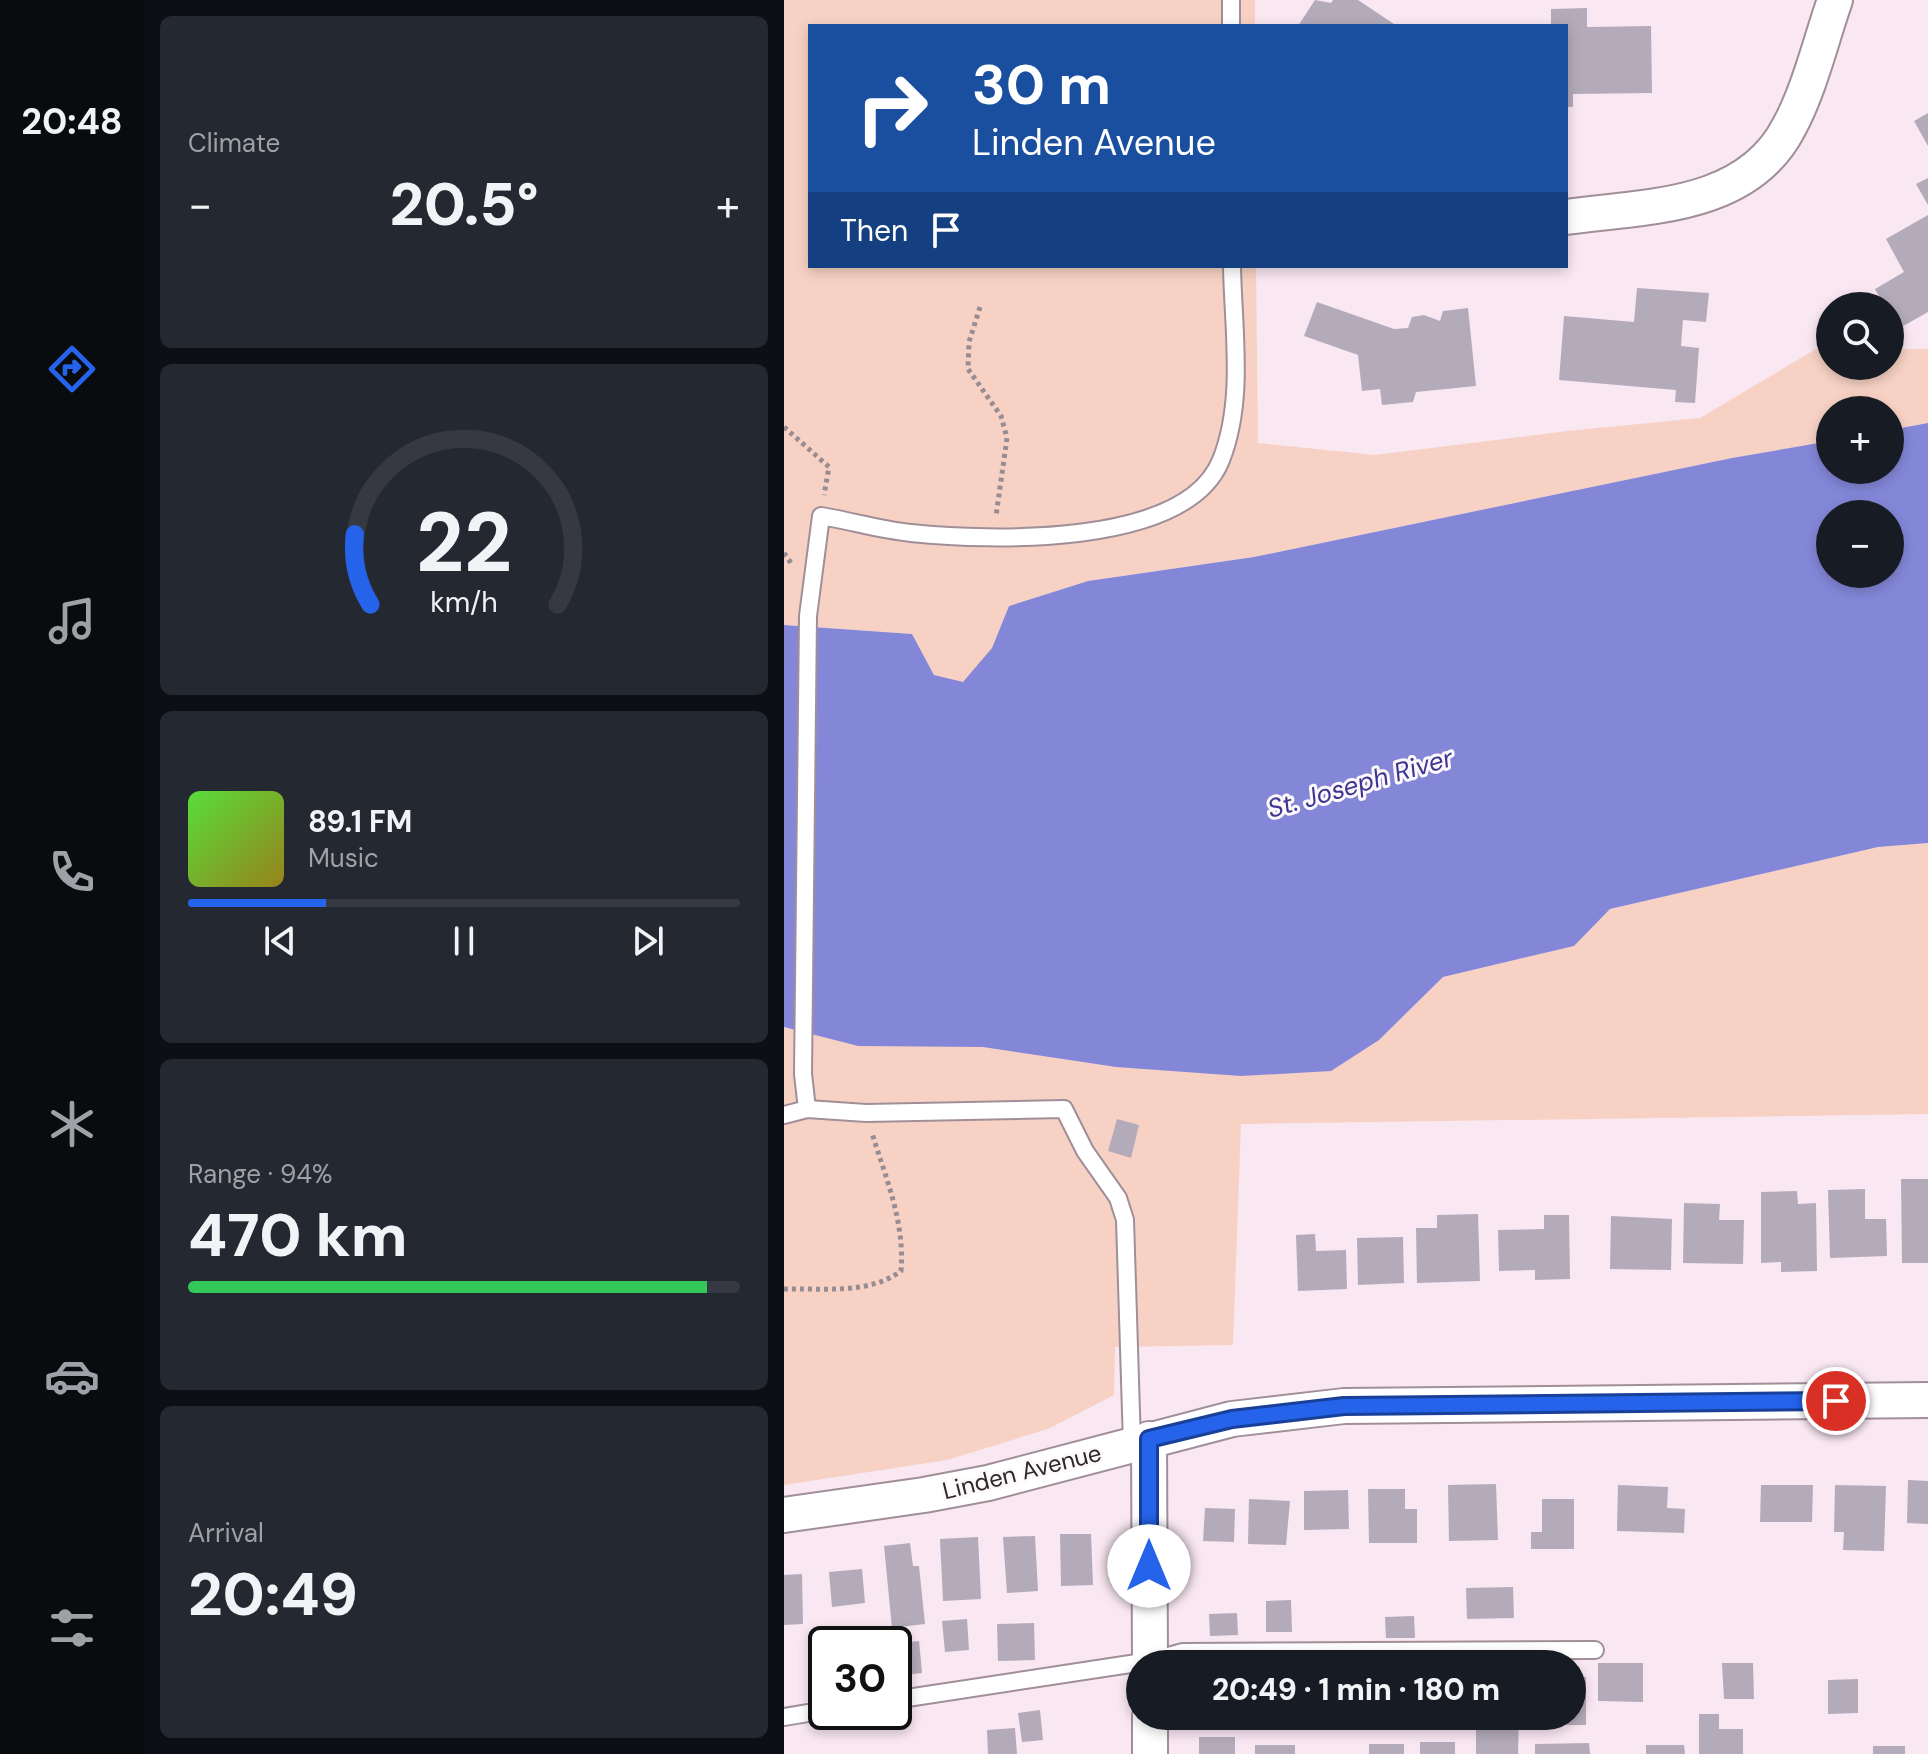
<!DOCTYPE html>
<meta charset="utf-8">
<style>
:root{--surface:#171b24;--page:#242831;--text:#f1f3f6;--muted:#9ea1a6;--line:#363941;--accent:#2563eb}
body{margin:0;font-family:"DM Sans",sans-serif;background:var(--page);color:var(--text);height:100vh;display:flex;flex-direction:column;font-size:30px;white-space:nowrap}
*{box-sizing:border-box;margin:0}
p{font-size:26px;color:var(--muted)}
.icon{flex:none;width:44px;height:44px;fill:none;stroke:currentColor;stroke-width:2;stroke-linecap:round;stroke-linejoin:round}
.map{position:relative;flex:1;overflow:hidden}
.side{display:flex;flex-direction:column;gap:16px;padding:16px;background:#0d0f14;width:640px}
.side>*{flex:none}
.top-card{position:absolute;left:24px;top:24px;width:760px;height:244px;border-radius:0px;box-shadow:0 4px 12px #0003;background:#1a4fa0;color:#fff;overflow:hidden}
.fabs{position:absolute;left:1032px;top:292px;display:grid;gap:16px}
.fabs a{display:grid;place-items:center;width:88px;height:88px;border-radius:50%;background:var(--surface);box-shadow:0 4px 12px #0003;font-size:40px}
.speed{position:absolute;left:24px;top:1626px;display:flex;gap:16px;font-size:40px;font-weight:700;text-align:center}
.speed>*{display:grid;place-content:center;width:104px;height:104px;border-radius:50%;background:var(--surface);box-shadow:0 4px 12px #0003;line-height:1}
.speed .limit{border:4px solid #111;border-radius:12px;background:#fff;color:#111}
.pin{position:absolute;display:grid;place-items:center;width:68px;height:68px;color:#fff;margin:-34px;border:4px solid #fff;border-radius:50%;box-shadow:0 2px 8px #0007}
.me{position:absolute;width:88px;margin:-44px;rotate:0deg;stroke-linejoin:round;filter:drop-shadow(0 0 6px #0008)}
.turn{display:flex;align-items:center;gap:28px;height:168px;padding:0 32px;font-size:36px}
.turn .icon{width:104px;height:104px;stroke-width:2.5}
.turn b{display:block;font-size:56px;line-height:68px}
.then{display:flex;align-items:center;height:76px;padding:0 32px;background:#0003;gap:16px;font-size:30px}
.big{font-size:60px;font-weight:800;line-height:1.1}
.side .card{flex:1;display:flex;flex-direction:column;justify-content:center;gap:12px;min-width:0;padding:0 28px;border-radius:12px;background:var(--page)}
.side .dial{align-items:center;gap:0}
.dial svg{height:208px;overflow:visible;fill:none;stroke:var(--line);stroke-width:7;stroke-linecap:round;text-anchor:middle}
.dial text{fill:var(--text);stroke:none}
.song{display:flex;align-items:center;gap:24px}
.cover{width:96px;height:96px;border-radius:12px;background:linear-gradient(135deg,hsl(110 70% 55%),hsl(50 70% 35%))}
.played{height:8px;border-radius:4px;background:linear-gradient(90deg,var(--accent) 25%,var(--line) 25%)}
.keys{display:flex;justify-content:space-around;direction:ltr}
.heat{display:flex;justify-content:space-between;align-items:center;font-size:44px;direction:ltr}
.charge{height:12px;border-radius:6px;background:linear-gradient(90deg,#34c759 94%,var(--line) 0)}
.trip{position:absolute;left:342px;top:1650px;width:460px;height:80px;border-radius:40px;background:var(--surface);box-shadow:0 4px 12px #0003;font-weight:800;line-height:80px;text-align:center}
main{display:flex;flex:1;min-height:0}
.tabs{display:flex;flex-direction:column;width:144px;justify-content:space-around;align-items:center;background:#090b0e;color:var(--muted)}
.tabs .icon{width:56px;height:56px}
.tabs .current{color:var(--accent)}
.tabs b{font-size:36px;color:var(--text)}
.map>svg:first-child{display:block}
.green{fill:#f7d2c4}
.water{fill:#8487d8;fill-rule:evenodd}
.building{fill:#b4abba}
.lines{fill:none;stroke-linecap:round;stroke-linejoin:round}
.lane-casing{stroke:#a08f99;stroke-width:20}
.street-casing{stroke:#a08f99;stroke-width:38}
.path{stroke:#988c93;stroke-width:5;stroke-dasharray:4 4;stroke-linecap:butt}
.lane{stroke:#fff;stroke-width:16}
.street{stroke:#fff;stroke-width:34}
.route-casing{stroke:#184099;stroke-width:20}
.route{stroke:#2563eb;stroke-width:14}
.labels{text-anchor:middle;stroke-width:6;stroke-linejoin:round;paint-order:stroke}
.street-label{font-size:24px;fill:#2e272b;stroke:#fdf9fb}
.water-label{font-size:26px;font-style:italic;fill:#3d3593;stroke:#fdf9fb}
</style>
<main>
<nav class="tabs">
<b>20:48</b>
<svg class="icon current" aria-label="directions" viewBox="0 0 24 24"><path d="M12 3l9 9-9 9-9-9zM9 14v-3h6M13 9l2 2-2 2"/></svg>
<svg class="icon" aria-label="music" viewBox="0 0 24 24"><path d="M9 18V5l10-2v13"/><circle cx="6" cy="18" r="3"/><circle cx="16" cy="16" r="3"/></svg>
<svg class="icon" aria-label="phone" viewBox="0 0 24 24"><path d="M5 4h4l2 5-3 2q2 4 5 5l2-3 5 2v4C11 20 4 13 5 4z"/></svg>
<svg class="icon" aria-label="climate" viewBox="0 0 24 24"><path d="M12 3v18M4 7l16 10M4 17L20 7"/></svg>
<svg class="icon" aria-label="car" viewBox="0 0 24 24"><path d="M5 17H2v-5l4-1 3-4h7l3 4 3 1v5h-3M9 17h6M6 11h13"/><circle cx="7" cy="17" r="2"/><circle cx="17" cy="17" r="2"/></svg>
<svg class="icon" aria-label="filters" viewBox="0 0 24 24"><path d="M4 7h16M4 17h16"/><circle cx="9" cy="7" r="2"/><circle cx="15" cy="17" r="2"/></svg>
</nav>
<section class="side">
<div class="card"><p>Climate</p>
<div class="heat"><a>−</a><b class="big">20.5°</b><a>+</a></div>
</div>
<div class="card dial"><svg viewBox="0 0 100 80">
<path d="M14 69A42 42 0 1 1 86 69"/>
<path d="M14 69A42 42 0 0 1 8 42" stroke="#2563eb"/>
<text x="50" y="56" font-size="32" font-weight="700">22</text>
<text x="50" y="72" font-size="11">km/h</text>
</svg></div>
<div class="card">
<div class="song"><i class="cover"></i><div><b>89.1 FM</b><p>Music</p></div></div>
<div class="played"></div>
<div class="keys"><svg class="icon" aria-label="previous" viewBox="0 0 24 24"><path d="M18 5L8 12l10 7zM5 5v14"/></svg><svg class="icon" aria-label="pause" viewBox="0 0 24 24"><path d="M8 5v14M16 5v14"/></svg><svg class="icon" aria-label="next" viewBox="0 0 24 24"><path d="M6 5l10 7-10 7zM19 5v14"/></svg></div>
</div>
<div class="card"><p>Range · 94%</p><b class="big">470 km</b><div class="charge"></div></div>
<div class="card"><p>Arrival</p><b class="big">20:49</b></div>
</section>
<div class="map">
<svg width="1144" height="1754" viewBox="0 0 1144 1754">
<rect width="100%" height="100%" fill="#f9e7f2"/>
<g class="green">
<polygon points="0,0 471,0 471,26 26,26 26,266 472,266 474,443 591,455 783,431 916,418 1032,349 1046,349 1046,366 1106,366 1106,349 1144,349 1144,423 1106,430 1106,410 1046,410 1046,441 948,458 470,557 304,581 225,606 208,648 180,683 150,675 128,634 0,625"/>
<polygon points="1144,843 1144,1114 457,1124 449,1345 331,1347 330,1395 264,1429 163,1460 0,1485 0,1027 74,1046 199,1046 332,1067 595,1040 659,977 789,946 826,909 1094,847"/>
</g>
<path class="water" d="M 1144,423 L 1144,843 L 1094,847 L 826,909 L 790,946 L 659,977 L 595,1040 L 547,1071 L 457,1076 L 332,1067 L 199,1047 L 74,1046 L 0,1027 L 0,625 L 128,634 L 150,675 L 179,682 L 208,648 L 225,606 L 304,581 L 470,557 L 948,458 L 1046,441 L 1046,470 L 1106,470 L 1106,430 ZM 1046,514 L 1106,514 L 1106,574 L 1046,574 Z"/>
<g class="building">
<polygon points="531,0 547,3 549,0 574,0 613,26 514,26"/>
<polygon points="803,8 803,27 867,26 868,93 789,94 789,107 782,107 782,26 767,26 767,9"/>
<polygon points="1144,113 1144,146 1130,121"/>
<polygon points="1144,178 1144,205 1132,184"/>
<polygon points="1144,215 1144,312 1114,329 1106,315 1106,306 1101,306 1091,289 1120,272 1102,239"/>
<polygon points="853,288 925,293 922,322 899,320 897,346 915,348 911,403 891,402 892,390 775,380 780,316 850,322"/>
<polygon points="533,302 610,329 624,328 628,317 640,315 656,321 659,311 684,308 692,386 632,392 629,402 598,405 596,389 578,391 574,355 520,336"/>
<polygon points="333,1119 355,1125 347,1158 324,1151"/>
<polygon points="1117,1179 1144,1179 1144,1263 1118,1263"/>
<polygon points="1081,1189 1081,1219 1102,1219 1103,1256 1046,1258 1044,1190"/>
<polygon points="1013,1191 1014,1204 1032,1203 1033,1271 997,1272 997,1262 977,1263 977,1192"/>
<polygon points="900,1203 936,1204 935,1220 960,1220 959,1264 899,1263"/>
<polygon points="694,1214 696,1281 633,1283 632,1228 653,1228 653,1215"/>
<polygon points="760,1215 785,1215 786,1279 751,1280 751,1270 715,1271 714,1230 760,1229"/>
<polygon points="827,1216 888,1219 887,1270 826,1269"/>
<polygon points="531,1234 532,1251 562,1250 563,1289 514,1291 512,1235"/>
<polygon points="619,1237 620,1283 574,1285 573,1238"/>
<polygon points="1124,1480 1144,1481 1144,1524 1123,1523"/>
<polygon points="712,1484 714,1540 665,1541 664,1485"/>
<polygon points="834,1485 884,1487 883,1508 901,1509 900,1533 833,1531"/>
<polygon points="977,1485 1029,1485 1028,1522 976,1522"/>
<polygon points="1051,1485 1102,1486 1100,1551 1059,1550 1060,1532 1050,1532"/>
<polygon points="584,1489 621,1489 621,1509 633,1509 633,1543 585,1543"/>
<polygon points="564,1490 565,1529 520,1530 520,1491"/>
<polygon points="465,1499 506,1501 502,1545 464,1544"/>
<polygon points="758,1499 790,1499 790,1549 747,1549 747,1532 758,1532"/>
<polygon points="421,1508 451,1509 450,1542 419,1541"/>
<polygon points="276,1534 307,1534 309,1585 277,1586"/>
<polygon points="251,1536 254,1591 223,1593 219,1537"/>
<polygon points="194,1537 197,1599 159,1601 156,1539"/>
<polygon points="126,1543 129,1566 135,1566 141,1624 108,1628 100,1546"/>
<polygon points="78,1569 81,1603 48,1607 45,1572"/>
<polygon points="18,1574 19,1624 0,1625 0,1575"/>
<polygon points="729,1587 730,1618 683,1619 682,1588"/>
<polygon points="507,1600 508,1632 482,1632 482,1601"/>
<polygon points="453,1613 454,1635 426,1636 425,1614"/>
<polygon points="630,1616 631,1638 602,1638 601,1617"/>
<polygon points="183,1619 185,1650 161,1652 158,1621"/>
<polygon points="250,1623 251,1660 214,1661 213,1624"/>
<polygon points="135,1641 138,1673 112,1676 110,1644"/>
<polygon points="814,1663 859,1663 859,1702 814,1701"/>
<polygon points="938,1663 969,1663 970,1699 940,1699"/>
<polygon points="788,1677 802,1677 802,1725 753,1725 753,1716 788,1716"/>
<polygon points="1074,1679 1074,1713 1044,1714 1044,1680"/>
<polygon points="256,1710 259,1740 238,1742 234,1713"/>
<polygon points="915,1714 935,1714 935,1729 959,1729 959,1754 915,1754"/>
<polygon points="692,1717 735,1717 734,1754 692,1754"/>
<polygon points="231,1728 233,1754 204,1754 203,1730"/>
<rect x="415" y="1737" width="36" height="17"/>
<rect x="636" y="1742" width="35" height="12"/>
<polygon points="805,1743 806,1754 751,1754 751,1744"/>
<rect x="585" y="1744" width="35" height="10"/>
<rect x="471" y="1745" width="40" height="9"/>
<polygon points="862,1745 900,1745 901,1754 862,1754"/>
<rect x="1089" y="1746" width="32" height="8"/>
</g>
<g class="lines">
<defs>
<g id="lane">
<polyline points="447,26 447,0"/>
<path d="M 23,1109 L 19,1074 L 24,616 L 37,516 C 67,521 97,530 127,533 C 205,541 402,548 437,460 C 461,400 449,329 448,266"/>
<polyline points="0,1115 23,1109 82,1113 280,1109 301,1151 334,1198 341,1220 348,1444"/>
<polyline points="110,1700 366,1661 399,1652 811,1650"/>
<polyline points="0,1717 42,1710"/>
</g>
<g id="street">
<path d="M 782,217 C 862,206 963,209 1005,127 C 1025,91 1037,40 1051,0"/>
<polyline points="365,1439 366,1664"/>
<polyline points="0,1515 140,1495 204,1483 448,1419 560,1406 1144,1400"/>
<polyline points="366,1754 366,1716"/>
</g>
</defs>
<use href="#lane" class="lane-casing"/>
<use href="#street" class="street-casing"/>
<g class="path">
<polyline points="196,307 185,342 184,369 217,416 223,438 212,516"/>
<polyline points="0,427 45,467 40,495"/>
<polyline points="0,553 7,563"/>
<path d="M 0,1289 C 37,1288 85,1295 117,1271 C 121,1222 102,1179 88,1133"/>
</g>
<use href="#lane" class="lane"/>
<use href="#street" class="street"/>
</g>
<g class="lines">
<defs>
<polyline id="route" points="365,1566 365,1439 448,1419 560,1406 1052,1401"/>
</defs>
<use href="#route" class="route-casing"/>
<use href="#route" class="route"/>
</g>
<g class="labels">
<g class="street-label">
<text transform="translate(238 1472) rotate(-14)" y="8">Linden Avenue</text>
</g>
<g class="water-label">
<text transform="translate(576 783) rotate(-16)" y="9">St. Joseph River</text>
</g>
</g>
</svg>
<div class="fabs">
<a><svg class="icon" aria-label="search" viewBox="0 0 24 24"><circle cx="10" cy="10" r="6"/><path d="M15 15l6 6"/></svg></a>
<a>+</a>
<a>−</a>
</div>
<div class="speed"><div class="limit">30</div></div>
<div class="pin" style="left:1052px;top:1401px;background:#d93025"><svg class="icon" aria-label="arrive" viewBox="0 0 24 24"><path d="M6 21V4h12l-3 4 3 4H6"/></svg></div>
<svg class="me" style="left:365px;top:1566px" viewBox="-20 -20 40 40"><circle r="19" fill="#fff"/><path d="M0-13L10 11 0 6-10 11z" fill="#2563eb"/></svg>
<div class="trip">20:49 · 1 min · 180 m</div>
<div class="top-card">
<div class="turn"><svg class="icon" aria-label="right" viewBox="0 0 24 24"><path d="M7 20v-9h11M14 6l5 5-5 5"/></svg><div><b>30 m</b>Linden Avenue</div></div>
<div class="then">Then<svg class="icon" aria-label="arrive" viewBox="0 0 24 24"><path d="M6 21V4h12l-3 4 3 4H6"/></svg></div>
</div>
</div>
</main>
